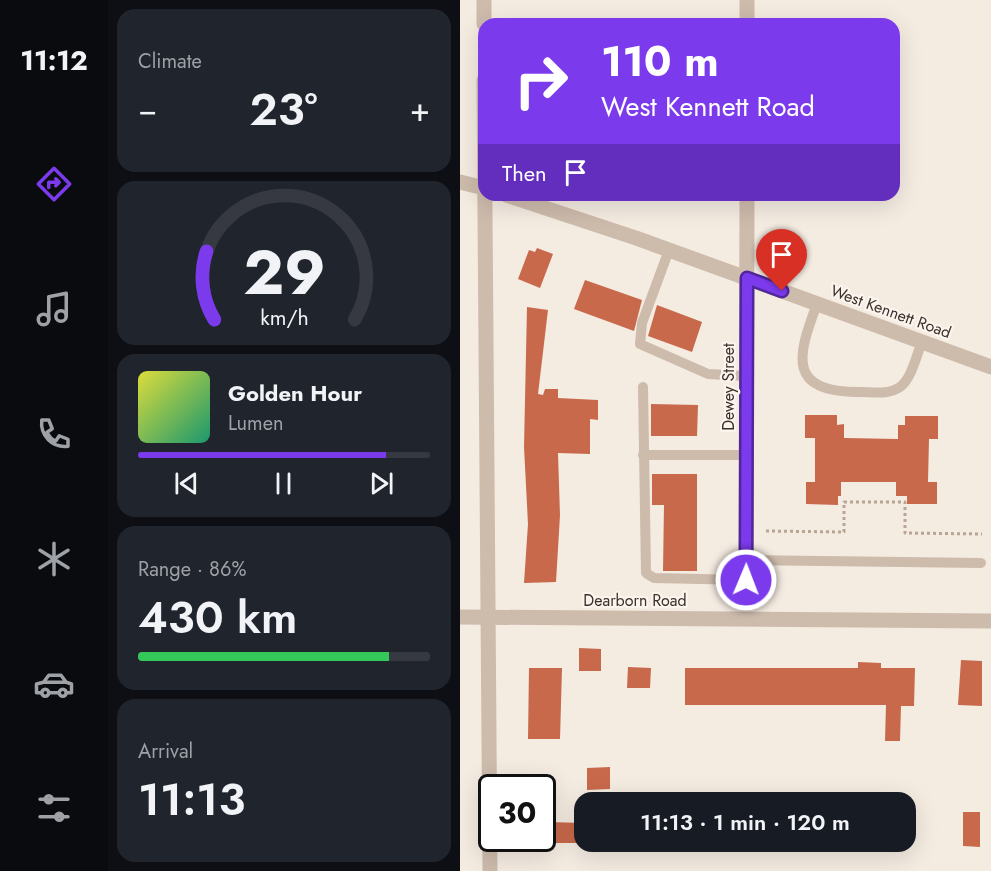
<!DOCTYPE html>
<meta charset="utf-8">
<style>
:root{--surface:#171b24;--page:#20242c;--text:#f1f3f6;--muted:#9ea1a6;--line:#363941;--accent:#7c3aed}
body{margin:0;font-family:Jost,sans-serif;background:var(--page);color:var(--text);height:100vh;display:flex;flex-direction:column;font-size:22px;white-space:nowrap}
*{box-sizing:border-box;margin:0}
p{font-size:20px;color:var(--muted)}
.icon{flex:none;width:33px;height:33px;fill:none;stroke:currentColor;stroke-width:2;stroke-linecap:round;stroke-linejoin:round}
.map{position:relative;flex:1;overflow:hidden}
.side{display:flex;flex-direction:column;gap:9px;padding:9px;background:#0d0f14;width:352px}
.side>*{flex:none}
.banner{position:absolute;left:18px;top:18px;width:422px;height:183px;border-radius:18px;box-shadow:0 6px 24px #0002;background:#7c3aed;color:#fff;overflow:hidden}
.speed{position:absolute;left:18px;top:774px;display:flex;gap:12px;font-size:30px;font-weight:700;text-align:center}
.speed>*{display:grid;place-content:center;width:78px;height:78px;border-radius:50%;background:var(--surface);box-shadow:0 6px 24px #0002;line-height:1}
.speed .limit{border:3px solid #111;border-radius:9px;background:#fff;color:#111}
.pin{position:absolute;display:grid;place-items:center;width:51px;height:51px;color:#fff;margin:-62px -26px;border-radius:50% 50% 50% 0;rotate:-45deg;box-shadow:0 0 6px #0007}
.pin .icon{rotate:45deg}
.me{position:absolute;width:66px;margin:-33px;rotate:1deg;stroke-linejoin:round;filter:drop-shadow(0 0 4px #0008)}
.turn{display:flex;align-items:center;gap:21px;height:126px;padding:0 24px;font-size:27px}
.turn .icon{width:78px;height:78px;stroke-width:2.5}
.turn b{display:block;font-size:42px;line-height:51px}
.then{display:flex;align-items:center;height:57px;padding:0 24px;background:#0003;gap:12px;font-size:22px}
.big{font-size:45px;font-weight:600;line-height:1.1}
.side .tile{flex:1;display:flex;flex-direction:column;justify-content:center;gap:9px;min-width:0;padding:0 21px;border-radius:18px;background:var(--page)}
.side .dial{align-items:center;gap:0}
.dial svg{height:156px;overflow:visible;fill:none;stroke:var(--line);stroke-width:7;stroke-linecap:round;text-anchor:middle}
.dial text{fill:var(--text);stroke:none}
.song{display:flex;align-items:center;gap:18px}
.cover{width:72px;height:72px;border-radius:9px;background:linear-gradient(135deg,hsl(60 70% 55%),hsl(160 70% 35%))}
.played{height:6px;border-radius:3px;background:linear-gradient(90deg,var(--accent) 85%,var(--line) 85%)}
.keys{display:flex;justify-content:space-around;direction:ltr}
.heat{display:flex;justify-content:space-between;align-items:center;font-size:33px;direction:ltr}
.charge{height:9px;border-radius:4px;background:linear-gradient(90deg,#34c759 86%,var(--line) 0)}
.trip{position:absolute;left:114px;top:792px;width:342px;height:60px;border-radius:18px;background:var(--surface);box-shadow:0 6px 24px #0002;font-weight:600;line-height:60px;text-align:center}
main{display:flex;flex:1;min-height:0}
.tabs{display:flex;flex-direction:column;width:108px;justify-content:space-around;align-items:center;background:#090b0e;color:var(--muted)}
.tabs .icon{width:42px;height:42px}
.tabs .on{color:var(--accent)}
.tabs b{font-size:27px;color:var(--text)}
.map>svg:first-child{display:block}
.building{fill:#c8694b}
.lines{fill:none;stroke-linecap:round;stroke-linejoin:round}
.path{stroke:#b9a596;stroke-width:3;stroke-dasharray:3 3;stroke-linecap:butt}
.service{stroke:#cdbbac;stroke-width:10}
.minor{stroke:#cdbbac;stroke-width:15}
.tertiary{stroke:#cdbbac;stroke-width:15}
.route-casing{stroke:#51269a;stroke-width:15}
.route{stroke:#7c3aed;stroke-width:10}
.labels{text-anchor:middle;stroke-width:4.5;stroke-linejoin:round;paint-order:stroke}
.street-label{font-size:16px;fill:#3b302b;stroke:#fbf5ee}
</style>
<main>
<nav class="tabs">
<b>11:12</b>
<svg class="icon on" aria-label="directions" viewBox="0 0 24 24"><path d="M12 3l9 9-9 9-9-9zM9 14v-3h6M13 9l2 2-2 2"/></svg>
<svg class="icon" aria-label="music" viewBox="0 0 24 24"><path d="M9 18V5l10-2v13"/><circle cx="6" cy="18" r="3"/><circle cx="16" cy="16" r="3"/></svg>
<svg class="icon" aria-label="phone" viewBox="0 0 24 24"><path d="M5 4h4l2 5-3 2q2 4 5 5l2-3 5 2v4C11 20 4 13 5 4z"/></svg>
<svg class="icon" aria-label="climate" viewBox="0 0 24 24"><path d="M12 3v18M4 7l16 10M4 17L20 7"/></svg>
<svg class="icon" aria-label="car" viewBox="0 0 24 24"><path d="M5 17H2v-5l4-1 3-4h7l3 4 3 1v5h-3M9 17h6M6 11h13"/><circle cx="7" cy="17" r="2"/><circle cx="17" cy="17" r="2"/></svg>
<svg class="icon" aria-label="filters" viewBox="0 0 24 24"><path d="M4 7h16M4 17h16"/><circle cx="9" cy="7" r="2"/><circle cx="15" cy="17" r="2"/></svg>
</nav>
<section class="side">
<div class="tile"><p>Climate</p>
<div class="heat"><a>−</a><b class="big">23°</b><a>+</a></div>
</div>
<div class="tile dial"><svg viewBox="0 0 100 80">
<path d="M14 69A42 42 0 1 1 86 69"/>
<path d="M14 69A42 42 0 0 1 10 34" stroke="#7c3aed"/>
<text x="50" y="56" font-size="32" font-weight="700">29</text>
<text x="50" y="72" font-size="11">km/h</text>
</svg></div>
<div class="tile">
<div class="song"><i class="cover"></i><div><b>Golden Hour</b><p>Lumen</p></div></div>
<div class="played"></div>
<div class="keys"><svg class="icon" aria-label="previous" viewBox="0 0 24 24"><path d="M18 5L8 12l10 7zM5 5v14"/></svg><svg class="icon" aria-label="pause" viewBox="0 0 24 24"><path d="M8 5v14M16 5v14"/></svg><svg class="icon" aria-label="next" viewBox="0 0 24 24"><path d="M6 5l10 7-10 7zM19 5v14"/></svg></div>
</div>
<div class="tile"><p>Range · 86%</p><b class="big">430 km</b><div class="charge"></div></div>
<div class="tile"><p>Arrival</p><b class="big">11:13</b></div>
</section>
<div class="map">
<svg width="531" height="871" viewBox="0 0 531 871">
<rect width="100%" height="100%" fill="#f4ebe1"/>
<g class="building">
<polygon points="77,248 93,254 80,288 58,279 69,250 75,252"/>
<polygon points="125,280 182,300 174,331 114,309"/>
<polygon points="197,305 242,322 232,352 188,336"/>
<polygon points="67,307 88,310 78,394 83,395 85,389 98,389 98,398 138,400 138,420 130,419 130,454 98,453 100,515 96,582 64,583 68,524 64,447"/>
<polygon points="191,404 238,405 237,436 191,436"/>
<polygon points="345,415 377,415 377,425 384,424 384,438 438,439 438,425 445,425 445,416 478,416 478,439 469,439 468,482 477,482 477,504 447,504 447,496 436,496 436,482 381,482 381,496 378,496 378,505 346,504 346,482 355,482 355,438 345,438"/>
<polygon points="192,474 237,474 237,571 203,571 204,505 192,505"/>
<polygon points="119,648 141,649 141,671 119,671"/>
<polygon points="501,660 522,661 522,706 498,705"/>
<polygon points="398,662 421,663 421,668 455,668 454,706 441,706 440,741 425,741 426,705 225,705 225,668 398,668"/>
<polygon points="168,667 191,668 190,688 167,688"/>
<polygon points="69,668 102,668 100,739 68,739"/>
<polygon points="150,767 150,789 127,790 127,768"/>
<polygon points="503,812 520,812 520,847 503,846"/>
<polygon points="87,822 124,823 124,843 87,843"/>
</g>
<g class="lines">
<polyline class="path" points="306,531 384,532 384,502 445,502 445,533 522,534"/>
<g class="service">
<polyline points="209,250 182,323 180,344 248,374 286,376"/>
<path d="M 357,304 C 337,357 327,392 400,392 C 413,392 429,395 440,387 C 452,378 456,356 462,342"/>
<polyline points="183,387 186,573 194,578 286,580"/>
<polyline points="183,455 286,455"/>
<polyline points="286,560 521,563"/>
</g>
<g class="minor">
<polyline points="24,24 24,0"/>
<polyline points="287,24 287,0"/>
<polyline points="24,80 30,871"/>
<polyline points="286,580 287,195"/>
<polyline points="0,617 531,621"/>
</g>
<g class="tertiary">
<polyline points="0,182 24,188"/>
<polyline points="46,195 176,238 531,367"/>
</g>
</g>
<g class="lines">
<defs>
<polyline id="route" points="286,580 287,278 322,291"/>
</defs>
<use href="#route" class="route-casing"/>
<use href="#route" class="route"/>
</g>
<g class="labels">
<g class="street-label">
<text transform="translate(431 311) rotate(20)" y="6">West Kennett Road</text>
<text transform="translate(268 387) rotate(-90)" y="6">Dewey Street</text>
<text x="175" y="606">Dearborn Road</text>
</g>
</g>
</svg>
<div class="speed"><div class="limit">30</div></div>
<div class="pin" style="left:322px;top:291px;background:#d93025"><svg class="icon" aria-label="arrive" viewBox="0 0 24 24"><path d="M6 21V4h12l-3 4 3 4H6"/></svg></div>
<svg class="me" style="left:286px;top:580px" viewBox="-20 -20 40 40"><circle r="17" fill="#7c3aed" stroke="#fff" stroke-width="3"/><path d="M0-11L8 9 0 5-8 9z" fill="#fff"/></svg>
<div class="trip">11:13 · 1 min · 120 m</div>
<div class="banner">
<div class="turn"><svg class="icon" aria-label="right" viewBox="0 0 24 24"><path d="M7 20v-9h11M14 6l5 5-5 5"/></svg><div><b>110 m</b>West Kennett Road</div></div>
<div class="then">Then<svg class="icon" aria-label="arrive" viewBox="0 0 24 24"><path d="M6 21V4h12l-3 4 3 4H6"/></svg></div>
</div>
</div>
</main>
